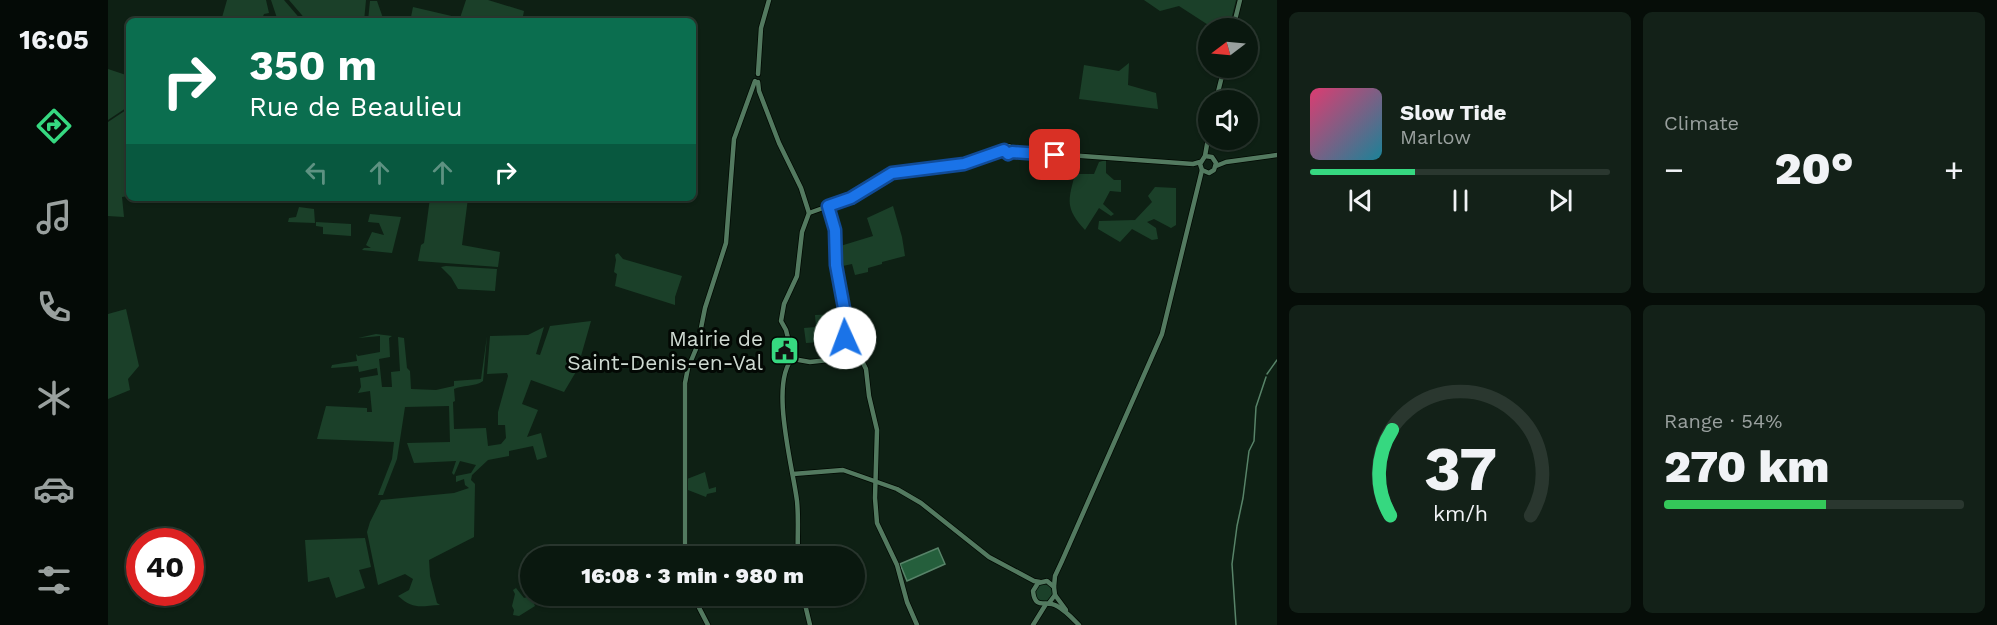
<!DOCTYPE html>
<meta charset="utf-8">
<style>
:root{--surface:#0a180f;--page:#132118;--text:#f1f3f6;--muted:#99a09e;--line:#2a372f;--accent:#36d880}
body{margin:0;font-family:"Work Sans",sans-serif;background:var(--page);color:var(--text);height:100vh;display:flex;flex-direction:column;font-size:22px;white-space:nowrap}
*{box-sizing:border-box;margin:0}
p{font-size:20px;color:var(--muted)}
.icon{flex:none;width:33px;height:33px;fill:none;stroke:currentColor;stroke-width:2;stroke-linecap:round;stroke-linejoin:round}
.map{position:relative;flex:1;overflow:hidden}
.details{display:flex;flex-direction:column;gap:12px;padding:12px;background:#060d08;width:720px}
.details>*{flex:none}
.top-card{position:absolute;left:18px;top:18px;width:570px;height:183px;border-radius:9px;box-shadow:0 2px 4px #0004,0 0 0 2px var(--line);background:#0b6e4f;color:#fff;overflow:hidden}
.needle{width:39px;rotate:254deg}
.buttons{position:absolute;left:1090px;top:18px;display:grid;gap:12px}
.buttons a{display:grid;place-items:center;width:60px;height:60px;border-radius:50%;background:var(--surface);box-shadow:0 2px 4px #0004,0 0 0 2px var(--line);font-size:30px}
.speed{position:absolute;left:18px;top:528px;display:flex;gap:12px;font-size:30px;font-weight:700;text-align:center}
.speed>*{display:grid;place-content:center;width:78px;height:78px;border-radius:50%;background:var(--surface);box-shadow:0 2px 4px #0004,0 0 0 2px var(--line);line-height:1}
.speed .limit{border:9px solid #d22;background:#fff;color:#111}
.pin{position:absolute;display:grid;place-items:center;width:51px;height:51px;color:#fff;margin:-26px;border-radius:12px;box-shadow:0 3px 9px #0006}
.me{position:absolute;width:66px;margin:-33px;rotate:358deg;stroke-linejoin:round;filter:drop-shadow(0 0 4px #0008)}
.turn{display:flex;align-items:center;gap:21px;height:126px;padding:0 24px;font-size:27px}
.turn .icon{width:78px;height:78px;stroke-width:2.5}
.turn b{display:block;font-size:42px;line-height:51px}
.lanes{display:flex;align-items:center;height:57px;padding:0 24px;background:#0003;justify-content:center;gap:30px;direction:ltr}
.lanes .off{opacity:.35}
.big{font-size:45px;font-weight:800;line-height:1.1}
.details .widget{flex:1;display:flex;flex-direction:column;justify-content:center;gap:9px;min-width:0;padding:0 21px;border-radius:9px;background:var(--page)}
.details .dial{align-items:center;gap:0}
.dial svg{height:156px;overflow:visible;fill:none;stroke:var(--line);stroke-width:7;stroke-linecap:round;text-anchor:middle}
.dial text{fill:var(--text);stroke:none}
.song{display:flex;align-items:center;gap:18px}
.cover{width:72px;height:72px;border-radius:9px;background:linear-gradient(135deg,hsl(340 70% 55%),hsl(190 70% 35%))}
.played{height:6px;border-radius:3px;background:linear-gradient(90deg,var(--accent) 35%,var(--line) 35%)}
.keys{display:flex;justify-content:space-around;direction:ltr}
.heat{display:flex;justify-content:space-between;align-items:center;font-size:33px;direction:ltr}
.charge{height:9px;border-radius:4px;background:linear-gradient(90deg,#34c759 54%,var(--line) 0)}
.details .tiles{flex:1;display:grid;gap:12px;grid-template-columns:repeat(2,1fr)}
.trip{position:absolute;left:412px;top:546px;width:345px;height:60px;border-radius:30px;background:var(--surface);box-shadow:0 2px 4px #0004,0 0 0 2px var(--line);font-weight:800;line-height:60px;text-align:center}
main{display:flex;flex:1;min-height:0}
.dock{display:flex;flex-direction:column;width:108px;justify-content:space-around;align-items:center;background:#040a06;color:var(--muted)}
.dock .icon{width:42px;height:42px}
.dock .active{color:var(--accent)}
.dock b{font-size:27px;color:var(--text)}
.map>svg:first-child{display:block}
.green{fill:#1b4029}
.water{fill:#255f3c;stroke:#588469;stroke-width:1.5}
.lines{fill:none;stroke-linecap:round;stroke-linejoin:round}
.stream{stroke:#588469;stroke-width:1.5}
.secondary-casing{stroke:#000902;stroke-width:6}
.secondary{stroke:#537a60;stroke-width:4.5}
.route-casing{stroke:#114b97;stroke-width:15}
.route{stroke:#1a73e8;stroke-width:10}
.labels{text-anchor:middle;stroke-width:6;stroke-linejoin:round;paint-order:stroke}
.poi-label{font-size:21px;fill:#cfdad2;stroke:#030804;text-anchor:end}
</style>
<main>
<nav class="dock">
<b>16:05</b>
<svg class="icon active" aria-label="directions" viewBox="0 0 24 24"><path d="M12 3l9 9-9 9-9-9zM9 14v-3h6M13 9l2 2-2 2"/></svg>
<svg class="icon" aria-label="music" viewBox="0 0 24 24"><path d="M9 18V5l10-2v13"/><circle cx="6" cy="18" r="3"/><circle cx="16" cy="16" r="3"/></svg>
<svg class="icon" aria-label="phone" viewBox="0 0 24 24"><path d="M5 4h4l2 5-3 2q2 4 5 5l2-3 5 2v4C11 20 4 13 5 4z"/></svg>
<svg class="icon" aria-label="climate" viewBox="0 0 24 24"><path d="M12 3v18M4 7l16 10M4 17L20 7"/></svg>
<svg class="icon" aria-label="car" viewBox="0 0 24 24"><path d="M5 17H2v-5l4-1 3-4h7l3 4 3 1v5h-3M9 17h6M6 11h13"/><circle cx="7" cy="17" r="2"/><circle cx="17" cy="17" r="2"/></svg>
<svg class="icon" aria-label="filters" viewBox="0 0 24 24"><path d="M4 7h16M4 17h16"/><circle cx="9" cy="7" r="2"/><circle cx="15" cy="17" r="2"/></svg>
</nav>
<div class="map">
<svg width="1169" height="625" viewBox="0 0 1169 625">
<rect width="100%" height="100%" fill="#0e2014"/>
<g class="green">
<polygon points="119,0 158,0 161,13 156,14 153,21 113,21"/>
<polygon points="163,0 176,0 194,21 170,21"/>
<polygon points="181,0 258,0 256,21 199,21"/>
<polygon points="358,0 380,0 416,11 414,21 316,21 303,17 305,7 352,18"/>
<polygon points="1036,0 1128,0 1121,28 1105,28 1071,6 1052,11"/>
<polygon points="262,1 269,1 276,21 260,21"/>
<polygon points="1021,63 1020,85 1048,93 1050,109 971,99 976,65 1011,71"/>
<polygon points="0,69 21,76 21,106 0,120"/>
<polygon points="21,108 21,196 14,197 16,217 0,216 0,122"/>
<path d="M 998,160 L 998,173 L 1006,180 L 1013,180 L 1013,192 L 1002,191 L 995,204 L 1006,214 L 1003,216 L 991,208 L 977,230 C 957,208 960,201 967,174 L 986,174 L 991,162 Z"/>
<polygon points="1047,187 1068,188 1068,225 1063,228 1046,219 1039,222 1048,228 1050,239 1044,240 1024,229 1012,242 990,229 991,221 1027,220 1044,202 1040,196"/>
<polygon points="322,198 360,198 354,245 392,252 390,267 310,261 313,245 316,243"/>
<polygon points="785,206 794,237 797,256 774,262 774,264 760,268 760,272 747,275 744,264 730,267 729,247 765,236 759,218"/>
<polygon points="191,207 206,209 207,223 180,222 181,218 188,217"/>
<polygon points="262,214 293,217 284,253 254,250 256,248 263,248 258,245 264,232 276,235 271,223 260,222"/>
<polygon points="208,222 243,224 243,236 215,234 215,227 208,226"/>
<polygon points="510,253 515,259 574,276 567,297 567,305 507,286 509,274 506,272 508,260 507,255"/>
<polygon points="338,266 389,269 387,291 350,289 343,277 333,267"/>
<polygon points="18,309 31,366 20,379 22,390 0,399 0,314"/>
<polygon points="731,314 731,341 698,343 696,328 708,327 707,315"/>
<path d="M 483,321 L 469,370 L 456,392 L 423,380 L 414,404 L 430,410 L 419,437 L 433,433 L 439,457 L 429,460 L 425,446 L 401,451 L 401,456 L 380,460 L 364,475 L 363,480 L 367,484 L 366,537 L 321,560 L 322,576 L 329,603 L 332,605 C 312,606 306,610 290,596 L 301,590 L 305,579 L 297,574 L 270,585 L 259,532 L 262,522 L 273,500 L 346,493 L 361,488 L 357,485 L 356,479 L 348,482 L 348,476 L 363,473 L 368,465 L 352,461 L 346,475 L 344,473 L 348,461 L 306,463 L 299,443 L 342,442 L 341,406 L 297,407 L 289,459 L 275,495 L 270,495 L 284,459 L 286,442 L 209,439 L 218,406 L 259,408 L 259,412 L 264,412 L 262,391 L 250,393 L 253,387 L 252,378 L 270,375 L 269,368 L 251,372 L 250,366 L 223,368 L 224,365 L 249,361 L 248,354 L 250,356 L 272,352 L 272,336 L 250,338 L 268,334 L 284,336 L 281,338 L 282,357 L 271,359 L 274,387 L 284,387 L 283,372 L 292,371 L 290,337 L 296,338 L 299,368 L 302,371 L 303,389 L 328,390 L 346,386 L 346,381 L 373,379 L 379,336 L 375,381 C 367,387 354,385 346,389 L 347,401 L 345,402 L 346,429 L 378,428 L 380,446 L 393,444 L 398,438 L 397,425 L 390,425 L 390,412 L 400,376 L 399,373 L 379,374 L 382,336 L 420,335 L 436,327 L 428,354 L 432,355 L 442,326 Z"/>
<polygon points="597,472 601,489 608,487 608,492 599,494 598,497 580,490 579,479"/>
<polygon points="257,538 263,567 251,570 257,588 228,598 221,577 200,582 197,540"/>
<circle cx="936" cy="593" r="9"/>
<polygon points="408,588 416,598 423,596 427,606 411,616 405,615 406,610 404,606 407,594 405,590"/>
</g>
<polygon class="water" points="830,548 837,564 799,581 792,564"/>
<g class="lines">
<g class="stream">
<polyline points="1159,374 1169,360"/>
<polyline points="1128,625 1124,564 1129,526 1135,498 1141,451 1146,441 1148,407 1158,377"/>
</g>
<defs>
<g id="secondary">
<polyline points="1125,28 1132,0"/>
<polyline points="650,74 653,28 661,0"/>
<path d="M 650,82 L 651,91 L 671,143 L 693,188 L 701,213 L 694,232 L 689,276 L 676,304 L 673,321 L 678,330 L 685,358 C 661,382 685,468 689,501 C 691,520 689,538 690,556"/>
<polyline points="1108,100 1116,68"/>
<circle cx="900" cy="150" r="4"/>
<polyline points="904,151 1085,164 1092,162"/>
<polyline points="1097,156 1104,157 1108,163 1106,170 1101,173 1094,170 1092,164 1097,156 1101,133"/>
<polyline points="1108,166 1118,162 1169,155"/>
<polyline points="720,206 727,230 728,265 738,319 737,338 748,349 752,350 751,355"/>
<polyline points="701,213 743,198 784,173 856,164 896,150"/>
<polyline points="592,333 597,308 618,243 626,139 647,81"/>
<polyline points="751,355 758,369 761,396 769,430 767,498 769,523 789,565 799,602 809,625"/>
<polyline points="685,359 702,362 739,358 747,354"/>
<polyline points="685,474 735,470 789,489 813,503 881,557 926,581 932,582"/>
<polyline points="577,556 577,383 580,368 593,337"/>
<polyline points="946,587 947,576 954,561 1054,334 1094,170"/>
<polyline points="947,595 958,610"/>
<polyline points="585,596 600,625"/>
<polyline points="695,596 702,625"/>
<path d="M 941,603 L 947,595 L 946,587 L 939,581 L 930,583 L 925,591 C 927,611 938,599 949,606 C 958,611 965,619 971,625"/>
<polyline points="925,625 938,604"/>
</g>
</defs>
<use href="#secondary" class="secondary-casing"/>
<use href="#secondary" class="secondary"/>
</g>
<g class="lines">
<defs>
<polyline id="route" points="737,338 738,319 728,265 727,230 720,206 743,198 784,173 856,164 896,150 900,154 904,152 947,155"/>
</defs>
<use href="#route" class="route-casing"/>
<use href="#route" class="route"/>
</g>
<defs>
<symbol id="civic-square" viewBox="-11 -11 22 22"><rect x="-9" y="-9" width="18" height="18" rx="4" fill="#36d880" stroke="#030804"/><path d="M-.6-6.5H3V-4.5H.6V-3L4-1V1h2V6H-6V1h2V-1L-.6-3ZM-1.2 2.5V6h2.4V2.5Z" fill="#111"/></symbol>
</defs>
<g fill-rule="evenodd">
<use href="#civic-square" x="660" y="334" width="33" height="33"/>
</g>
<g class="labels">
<g class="poi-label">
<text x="655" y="346">Mairie de<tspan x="655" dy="24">Saint-Denis-en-Val</tspan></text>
</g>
</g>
</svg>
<div class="buttons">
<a><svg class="needle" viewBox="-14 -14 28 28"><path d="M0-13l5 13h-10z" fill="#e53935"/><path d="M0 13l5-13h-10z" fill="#99a09e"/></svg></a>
<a><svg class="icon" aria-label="sound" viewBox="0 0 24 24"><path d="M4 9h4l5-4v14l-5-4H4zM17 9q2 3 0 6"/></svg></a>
</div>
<div class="speed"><div class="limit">40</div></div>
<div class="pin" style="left:947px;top:155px;background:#d93025"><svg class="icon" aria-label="arrive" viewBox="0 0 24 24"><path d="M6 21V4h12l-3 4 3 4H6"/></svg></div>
<svg class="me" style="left:737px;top:338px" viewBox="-20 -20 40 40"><circle r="19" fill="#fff"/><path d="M0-13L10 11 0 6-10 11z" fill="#1a73e8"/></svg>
<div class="trip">16:08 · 3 min · 980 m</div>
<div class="top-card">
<div class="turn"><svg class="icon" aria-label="right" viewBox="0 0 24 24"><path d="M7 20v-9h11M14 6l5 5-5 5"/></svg><div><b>350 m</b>Rue de Beaulieu</div></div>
<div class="lanes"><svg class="icon off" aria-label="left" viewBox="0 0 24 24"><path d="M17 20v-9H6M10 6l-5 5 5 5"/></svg><svg class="icon off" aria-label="ahead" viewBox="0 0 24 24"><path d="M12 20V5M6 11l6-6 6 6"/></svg><svg class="icon off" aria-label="ahead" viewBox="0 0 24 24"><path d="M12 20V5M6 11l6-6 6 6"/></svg><svg class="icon" aria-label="right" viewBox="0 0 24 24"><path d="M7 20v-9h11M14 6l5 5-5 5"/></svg></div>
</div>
</div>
<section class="details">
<div class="tiles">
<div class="widget">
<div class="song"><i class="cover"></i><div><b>Slow Tide</b><p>Marlow</p></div></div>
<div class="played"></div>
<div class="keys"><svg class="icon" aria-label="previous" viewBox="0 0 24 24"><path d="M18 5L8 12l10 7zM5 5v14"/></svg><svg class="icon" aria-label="pause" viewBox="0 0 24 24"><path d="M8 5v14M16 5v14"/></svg><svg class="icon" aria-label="next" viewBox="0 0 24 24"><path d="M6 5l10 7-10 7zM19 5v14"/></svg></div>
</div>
<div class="widget"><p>Climate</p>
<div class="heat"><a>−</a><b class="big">20°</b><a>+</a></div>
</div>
<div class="widget dial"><svg viewBox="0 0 100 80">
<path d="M14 69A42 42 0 1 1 86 69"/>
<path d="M14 69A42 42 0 0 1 15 25" stroke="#36d880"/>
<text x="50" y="56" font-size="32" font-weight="700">37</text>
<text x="50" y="72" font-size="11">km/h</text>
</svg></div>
<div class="widget"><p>Range · 54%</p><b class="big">270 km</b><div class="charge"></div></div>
</div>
</section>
</main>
